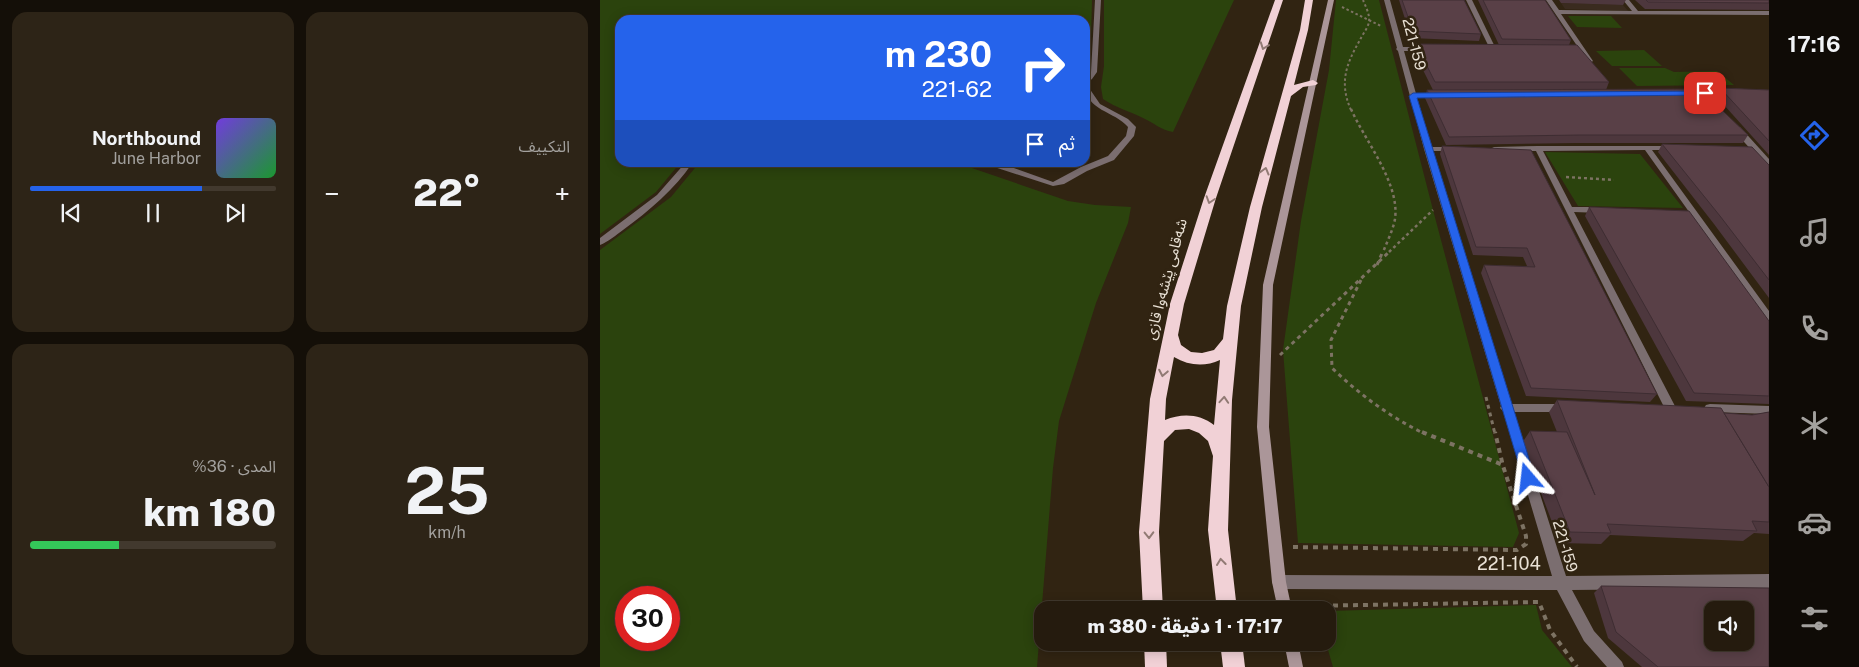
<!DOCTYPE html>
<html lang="ar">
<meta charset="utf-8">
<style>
:root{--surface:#251b0e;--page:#2d2417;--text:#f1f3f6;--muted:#a3a19e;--line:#42392e;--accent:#2563eb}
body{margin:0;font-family:"Public Sans","Noto Sans Arabic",sans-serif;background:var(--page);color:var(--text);direction:rtl;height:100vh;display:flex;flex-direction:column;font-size:19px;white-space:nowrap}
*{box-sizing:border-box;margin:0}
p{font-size:16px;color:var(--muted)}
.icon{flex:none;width:28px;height:28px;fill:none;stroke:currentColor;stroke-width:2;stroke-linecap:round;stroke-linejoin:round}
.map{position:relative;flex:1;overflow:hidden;direction:ltr}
.side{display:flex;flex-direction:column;gap:12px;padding:12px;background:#140f08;width:600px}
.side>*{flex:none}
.top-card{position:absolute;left:15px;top:15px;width:475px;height:152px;border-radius:15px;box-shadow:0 2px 12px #0003,0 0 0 1px var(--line);direction:rtl;background:#2563eb;color:#fff;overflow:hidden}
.controls{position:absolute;left:1104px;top:601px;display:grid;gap:10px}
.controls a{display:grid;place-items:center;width:50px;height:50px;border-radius:10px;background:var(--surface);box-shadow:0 2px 12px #0003,0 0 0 1px var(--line);font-size:25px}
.speed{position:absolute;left:15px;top:586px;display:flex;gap:10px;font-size:25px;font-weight:700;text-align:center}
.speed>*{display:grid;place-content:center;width:65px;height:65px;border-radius:50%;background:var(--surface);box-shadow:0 2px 12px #0003,0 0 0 1px var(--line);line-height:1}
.speed .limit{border:8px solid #d22;background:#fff;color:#111}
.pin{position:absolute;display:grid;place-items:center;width:42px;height:42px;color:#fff;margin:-21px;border-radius:10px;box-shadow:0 2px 8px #0006}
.me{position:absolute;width:55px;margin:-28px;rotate:343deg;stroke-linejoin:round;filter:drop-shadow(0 0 4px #0008)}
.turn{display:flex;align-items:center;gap:18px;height:105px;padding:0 15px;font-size:22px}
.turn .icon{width:65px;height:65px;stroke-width:2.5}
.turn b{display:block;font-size:35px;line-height:42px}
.then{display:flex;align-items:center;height:48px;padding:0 15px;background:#0003;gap:10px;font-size:19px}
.big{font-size:38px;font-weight:800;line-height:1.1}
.side .widget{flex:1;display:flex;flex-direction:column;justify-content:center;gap:8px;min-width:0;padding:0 18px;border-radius:15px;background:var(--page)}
.side .dial{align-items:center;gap:0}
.dial b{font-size:65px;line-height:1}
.song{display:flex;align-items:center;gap:15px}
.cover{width:60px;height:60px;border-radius:8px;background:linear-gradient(135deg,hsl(260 70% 55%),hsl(130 70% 35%))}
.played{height:5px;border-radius:2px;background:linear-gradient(90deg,var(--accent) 70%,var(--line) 70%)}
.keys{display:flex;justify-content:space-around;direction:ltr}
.heat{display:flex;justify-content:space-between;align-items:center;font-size:28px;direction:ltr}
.charge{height:8px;border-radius:4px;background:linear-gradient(90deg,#34c759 36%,var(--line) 0)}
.side .tiles{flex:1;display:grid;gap:12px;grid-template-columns:repeat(2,1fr)}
.trip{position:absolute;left:434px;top:601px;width:302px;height:50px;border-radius:15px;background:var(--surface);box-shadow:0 2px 12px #0003,0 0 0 1px var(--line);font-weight:800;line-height:50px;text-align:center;direction:rtl}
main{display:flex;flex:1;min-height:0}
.tab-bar{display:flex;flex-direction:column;width:90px;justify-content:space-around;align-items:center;background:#0f0b06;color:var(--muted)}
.tab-bar .icon{width:35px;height:35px}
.tab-bar .on{color:var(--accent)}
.tab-bar b{font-size:22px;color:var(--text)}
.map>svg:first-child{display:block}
.commercial{fill:#3a2b1f}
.green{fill:#2b430d;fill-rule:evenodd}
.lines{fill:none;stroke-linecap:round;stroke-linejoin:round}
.path-far3{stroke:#7d7363;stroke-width:2;stroke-dasharray:2.5 2.5;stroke-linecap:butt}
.path-far2{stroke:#7d7363;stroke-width:2.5;stroke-dasharray:3 3;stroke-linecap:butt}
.path-far1{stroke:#7d7363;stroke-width:3;stroke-dasharray:4 4;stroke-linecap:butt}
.path{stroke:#7d7363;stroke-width:4;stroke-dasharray:5 5;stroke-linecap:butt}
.lane{fill:#7b6e70;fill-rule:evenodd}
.street{fill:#7b6e70;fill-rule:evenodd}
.secondary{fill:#ab9699;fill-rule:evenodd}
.highway{fill:#f1d1d6;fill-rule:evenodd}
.wall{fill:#4d373d}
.building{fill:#594047;stroke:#3e2d32;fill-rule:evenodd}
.oneway{stroke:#917a74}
.route{fill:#2563eb;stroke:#184099}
.labels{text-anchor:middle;stroke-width:5;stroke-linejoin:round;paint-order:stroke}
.street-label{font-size:15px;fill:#e9e1d5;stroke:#312412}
.near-street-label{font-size:18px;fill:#e9e1d5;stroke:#312412}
</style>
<main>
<nav class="tab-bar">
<b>17:16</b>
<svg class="icon on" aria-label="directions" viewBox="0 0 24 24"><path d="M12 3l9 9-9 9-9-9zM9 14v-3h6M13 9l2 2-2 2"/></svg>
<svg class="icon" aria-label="music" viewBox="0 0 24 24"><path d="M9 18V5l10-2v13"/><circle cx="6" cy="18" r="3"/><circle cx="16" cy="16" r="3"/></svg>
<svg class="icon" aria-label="phone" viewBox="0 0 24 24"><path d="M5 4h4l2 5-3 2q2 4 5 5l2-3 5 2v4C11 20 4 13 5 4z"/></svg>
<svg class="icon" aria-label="climate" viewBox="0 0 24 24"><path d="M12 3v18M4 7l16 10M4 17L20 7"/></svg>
<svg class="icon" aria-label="car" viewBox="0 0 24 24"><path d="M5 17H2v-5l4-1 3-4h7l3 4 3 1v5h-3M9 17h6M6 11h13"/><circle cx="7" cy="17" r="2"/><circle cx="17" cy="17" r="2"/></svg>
<svg class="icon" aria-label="filters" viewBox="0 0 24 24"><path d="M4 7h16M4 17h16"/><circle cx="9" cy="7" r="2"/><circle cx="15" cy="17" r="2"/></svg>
</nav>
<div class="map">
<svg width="1169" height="667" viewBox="0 0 1169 667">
<rect width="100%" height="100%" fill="#312412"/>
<polygon class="commercial" points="961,3 1023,5 1028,11 965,9"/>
<g class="green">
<polygon points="0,0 492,0 491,39 485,75 485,20 20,20 20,162 80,163 56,192 0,234"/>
<path d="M 504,0 L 634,0 L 573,132 C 561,130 554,123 543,118 C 529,111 516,108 503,99 L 501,87 L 504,66 Z"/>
<polygon points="736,0 779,0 833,210 919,533 913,547 698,543 683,350 701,221 729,70"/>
<polygon points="968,16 1011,16 1022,28 977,27"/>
<polygon points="1044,50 1062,66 1012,66 996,51"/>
<polygon points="1019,68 1065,68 1074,72 1117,71 1134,85 1037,86"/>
<polygon points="945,152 1040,154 1083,208 978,206"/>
<path d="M 99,163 L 367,163 L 366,166 L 468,201 L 495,205 L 531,207 L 528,223 L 496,303 L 459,421 L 453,468 L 437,667 L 0,667 L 0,250 L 71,197 ZM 26,598 L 69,598 L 69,640 L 26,640 Z"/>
<polygon points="936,605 942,630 972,667 733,667 726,643 728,642 728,611"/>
</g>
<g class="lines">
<g class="path-far3">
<polyline points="742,7 781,26"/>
<path d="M 751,110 C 739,83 746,64 760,40 C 762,35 768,28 769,22 C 770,15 766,7 763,0"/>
</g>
<g class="path-far2">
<path d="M 751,109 C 765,141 800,183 795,219 C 793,230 787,242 783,252"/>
<polyline points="966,177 1014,180"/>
<polyline points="789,252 833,210"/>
</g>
<g class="path-far1">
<polyline points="777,265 783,251"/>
<path d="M 761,280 L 731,340 L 732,368 C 760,395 790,417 825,434"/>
<polyline points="680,355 790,251"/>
<polyline points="886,397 895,434"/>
</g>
<g class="path">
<polyline points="822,432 903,465"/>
<polyline points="693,547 917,550 926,544 926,536 903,466 895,432"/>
<polyline points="703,606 939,602 950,630 977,667"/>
</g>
<g class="lane">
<polygon points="495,0 501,0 497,72 492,79 485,84 485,79 491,72"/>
<path d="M 485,84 L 487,85 L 500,104 L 528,119 L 536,127 L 534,136 L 514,160 L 487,171 L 464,184 L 453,186 L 385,164 L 385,162 L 397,162 L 453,182 L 481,167 L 508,156 L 526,136 L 528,127 C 515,111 485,111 485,84 Z"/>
<path d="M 86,162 L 93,162 C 74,190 50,210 23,230 C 16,235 8,242 0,245 L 0,238 L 57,195 Z"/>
</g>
<g class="street">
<polygon points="784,0 790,0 803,47 828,47 831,49 828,51 804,51 831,147 854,147 858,149 854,151 832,151 911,404 963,404 967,405 969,408 967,411 963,412 914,412 966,576 1169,574 1169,588 972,590 994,631 1022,662 1024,667 1007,667 984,641 957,590 679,589 674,587 672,582 674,577 679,575 952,576 903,411 900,408 901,406 824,149 798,51 796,49 797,48"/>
<polygon points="866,0 872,0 896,49 895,50 890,49"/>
<polygon points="946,0 952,0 959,10 1032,11 1023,0 1029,0 1038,11 1169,11 1169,15 961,14 993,61 990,63 988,62"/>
<polygon points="1093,91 1128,91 1131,93 1128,95 1091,94 1091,92"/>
<polygon points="1134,127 1140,127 1169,159 1169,166 1166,166 1134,131"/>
<polygon points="938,146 1075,146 1075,150 1052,150 1169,311 1169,322 1166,320 1045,150 943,151 972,207 1001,207 1005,210 1001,213 974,212 1076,408 1074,411 1070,412 1066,411 936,151 894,151 890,149 894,147"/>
<polygon points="1110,404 1169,406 1169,414 1110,412 1106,411 1104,408 1106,405"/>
</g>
<g class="secondary">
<polygon points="728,0 734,0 673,285 669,427 686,582 692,610 678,610 672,582 657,427 663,285"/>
<polygon points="684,642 698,642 703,667 689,667"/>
</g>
<g class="highway">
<path d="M 675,0 L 683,0 L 616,198 L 584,304 L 578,335 L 581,345 L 591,352 L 602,353 L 614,350 L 623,339 L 627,306 L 650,207 L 700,30 L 705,0 L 713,0 L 708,30 L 694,85 L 713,80 L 718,83 L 716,85 L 703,87 L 691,96 L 662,207 L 641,306 L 632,400 L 628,530 L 637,610 L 617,610 L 608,530 L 613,456 L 608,441 L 599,433 L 589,429 L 575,430 L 564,441 L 559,532 L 563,610 L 543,610 L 539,532 L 550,399 L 570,304 L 604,198 ZM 574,357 C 589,366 605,367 620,360 L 614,425 C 600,414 582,413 565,420 L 566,399 Z"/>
<polygon points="544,642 566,642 567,667 545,667"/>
<polygon points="620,642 642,642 645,667 623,667"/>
</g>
</g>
<g class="wall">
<polygon points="799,0 864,0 881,34 879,41 811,38"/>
<polygon points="878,0 945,0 971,40 969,45 1009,82 1006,90 1148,135 1143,143 976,143 846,145 825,98 827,90 1003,90 833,90 814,52 816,44 899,45"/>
<polygon points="959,0 1026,0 1023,5 961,3"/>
<polygon points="1035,0 1169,0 1169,10 1045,9"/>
<polygon points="1120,88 1169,90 1169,155 1115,95"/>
<polygon points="1062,144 1169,165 1169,298 1114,224 1058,152"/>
<polygon points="842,146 1057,394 1050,402 926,396 881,273 884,265 927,266 923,257 873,255 840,154"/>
<polygon points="989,207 1169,321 1169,404 1086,401 985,216"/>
<polygon points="957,400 1152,415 1169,412 1169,534 1154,533 1143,541 1010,535 1001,544 960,543 922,443 930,431 957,432 949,412"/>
<polygon points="1001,586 1169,667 1042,667 1008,638 994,593"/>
</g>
<g class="building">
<polygon points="802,0 864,0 881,34 813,31"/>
<polygon points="883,0 945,0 971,40 902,39"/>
<polygon points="1046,0 1169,0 1169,3 1048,2"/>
<polygon points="816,44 977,45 1009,82 835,82"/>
<polygon points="1120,88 1169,90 1169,141"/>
<polygon points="1100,89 1148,135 980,135 849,137 827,90"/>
<polygon points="1062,144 1152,147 1169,165 1169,280 1120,216"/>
<polygon points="842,146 931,150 1057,394 931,388 884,265 935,267 927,248 876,247"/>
<polygon points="989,207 1089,211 1169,321 1169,396 1094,393"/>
<polygon points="957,400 1121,408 1169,487 1169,522 1152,521 1157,531 1007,524 1011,533 970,532 930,431 967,432 995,495"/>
<polygon points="1169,412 1169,487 1124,413 1152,415"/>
<path d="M 1001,586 L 1169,588 L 1169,667 L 1058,667 L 1016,632 ZM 1112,610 L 1145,610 L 1145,642 L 1112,642 Z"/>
</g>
<defs><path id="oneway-chevron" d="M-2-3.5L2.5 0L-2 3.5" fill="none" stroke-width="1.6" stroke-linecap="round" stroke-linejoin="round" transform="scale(1.25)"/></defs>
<g class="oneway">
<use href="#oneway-chevron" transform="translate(664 46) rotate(110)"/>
<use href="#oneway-chevron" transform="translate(665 171) rotate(-75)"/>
<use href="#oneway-chevron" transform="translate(610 200) rotate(108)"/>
<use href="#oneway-chevron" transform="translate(563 373) rotate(101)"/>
<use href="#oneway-chevron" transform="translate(624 400) rotate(-86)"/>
<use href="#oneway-chevron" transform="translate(549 535) rotate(89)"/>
<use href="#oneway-chevron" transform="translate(621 562) rotate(-97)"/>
</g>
<polygon class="route" points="1105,91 1108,93 1107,95 817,98 935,478 933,482 928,484 924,482 809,96 813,93"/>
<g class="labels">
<g class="street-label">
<text transform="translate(814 44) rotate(75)" y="5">221-159</text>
<text transform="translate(566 279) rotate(-75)" y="5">شەقامی پێشەوا قازی</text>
<text transform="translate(965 546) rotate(73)" y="5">221-159</text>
</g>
<g class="near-street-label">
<text x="909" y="570">221-104</text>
</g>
</g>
</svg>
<div class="controls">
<a><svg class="icon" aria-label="sound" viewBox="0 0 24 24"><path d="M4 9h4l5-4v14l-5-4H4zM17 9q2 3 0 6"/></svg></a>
</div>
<div class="speed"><div class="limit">30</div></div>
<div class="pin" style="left:1105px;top:93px;background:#d93025"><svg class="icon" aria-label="arrive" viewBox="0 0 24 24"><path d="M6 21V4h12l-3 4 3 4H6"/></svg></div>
<svg class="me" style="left:928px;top:478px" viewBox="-20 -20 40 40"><path d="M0-17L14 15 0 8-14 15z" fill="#2563eb" stroke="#fff" stroke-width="4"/></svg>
<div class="trip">17:17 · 1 دقيقة · 380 m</div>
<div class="top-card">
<div class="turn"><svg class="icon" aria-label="right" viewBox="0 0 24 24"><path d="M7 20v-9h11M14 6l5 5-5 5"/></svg><div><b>230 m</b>221-62</div></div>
<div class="then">ثم<svg class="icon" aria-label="arrive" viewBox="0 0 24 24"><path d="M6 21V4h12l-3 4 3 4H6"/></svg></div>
</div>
</div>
<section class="side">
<div class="tiles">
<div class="widget"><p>التكييف</p>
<div class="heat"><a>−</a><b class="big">22°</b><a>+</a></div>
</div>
<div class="widget">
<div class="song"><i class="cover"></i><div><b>Northbound</b><p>June Harbor</p></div></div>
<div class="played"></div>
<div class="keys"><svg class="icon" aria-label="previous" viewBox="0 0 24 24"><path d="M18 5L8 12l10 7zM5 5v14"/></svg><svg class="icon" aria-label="pause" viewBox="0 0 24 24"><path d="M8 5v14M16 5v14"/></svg><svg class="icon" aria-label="next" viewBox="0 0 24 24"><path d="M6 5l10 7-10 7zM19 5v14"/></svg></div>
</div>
<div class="widget dial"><b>25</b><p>km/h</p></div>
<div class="widget"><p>المدى · 36%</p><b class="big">180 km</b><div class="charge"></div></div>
</div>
</section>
</main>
